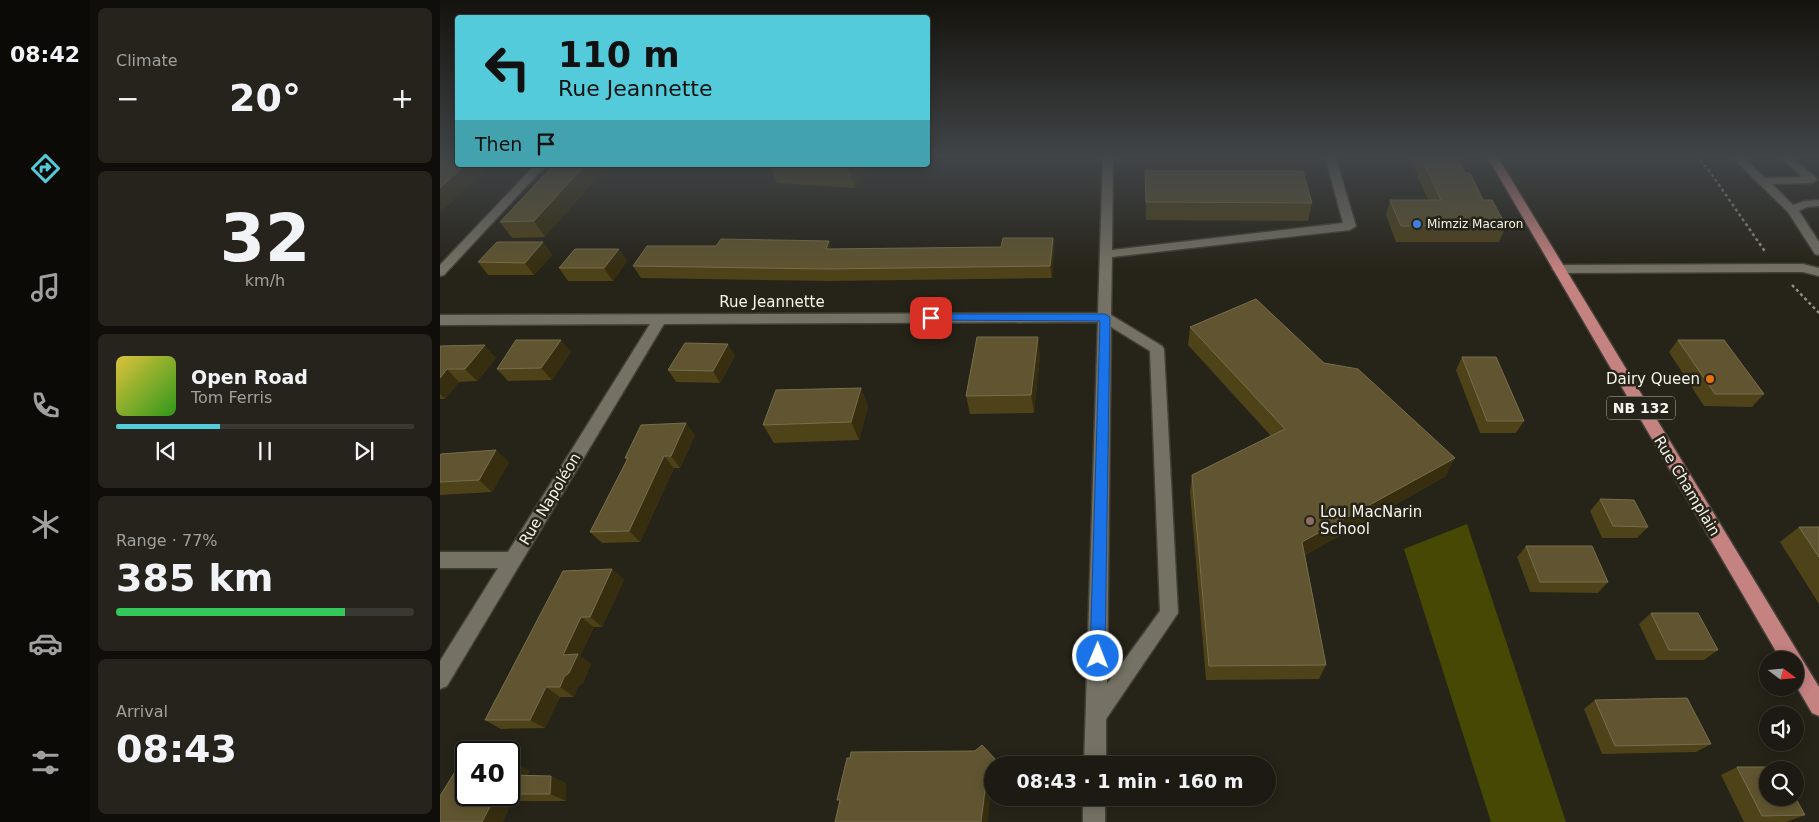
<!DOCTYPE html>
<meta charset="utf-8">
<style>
:root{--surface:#1c1a12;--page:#25231b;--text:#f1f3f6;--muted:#a0a19f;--line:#3a3832;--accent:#53cbda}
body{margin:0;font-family:"DejaVu Sans",sans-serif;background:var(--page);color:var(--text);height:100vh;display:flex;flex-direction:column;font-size:19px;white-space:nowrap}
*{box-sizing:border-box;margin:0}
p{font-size:16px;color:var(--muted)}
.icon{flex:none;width:28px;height:28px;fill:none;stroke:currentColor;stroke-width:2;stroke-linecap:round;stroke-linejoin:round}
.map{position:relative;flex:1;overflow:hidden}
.panel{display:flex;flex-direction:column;gap:8px;padding:8px;background:#0f0e0a;width:350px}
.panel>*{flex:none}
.banner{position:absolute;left:15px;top:15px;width:475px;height:152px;border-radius:5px;box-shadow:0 2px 12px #0003,0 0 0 1px var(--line);background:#53cbda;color:#111;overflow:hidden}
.needle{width:32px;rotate:106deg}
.tools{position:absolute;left:1319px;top:651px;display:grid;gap:10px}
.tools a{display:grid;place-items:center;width:45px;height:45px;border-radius:50%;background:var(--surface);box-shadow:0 2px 12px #0003,0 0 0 1px var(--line);font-size:25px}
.speed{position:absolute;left:15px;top:741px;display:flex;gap:10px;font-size:25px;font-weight:700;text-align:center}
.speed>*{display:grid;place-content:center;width:65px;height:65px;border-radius:50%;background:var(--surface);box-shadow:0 2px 12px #0003,0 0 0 1px var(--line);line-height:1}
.speed .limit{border:2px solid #111;border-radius:8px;background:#fff;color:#111}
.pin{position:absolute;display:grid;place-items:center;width:42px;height:42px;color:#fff;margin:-21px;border-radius:10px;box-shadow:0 2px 8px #0006}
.me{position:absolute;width:55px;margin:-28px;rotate:1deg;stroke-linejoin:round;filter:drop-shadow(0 0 4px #0008)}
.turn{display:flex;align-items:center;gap:18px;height:105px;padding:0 20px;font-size:22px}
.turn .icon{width:65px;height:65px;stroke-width:2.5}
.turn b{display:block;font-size:35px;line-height:42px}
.then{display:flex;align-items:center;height:48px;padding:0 20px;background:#0003;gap:10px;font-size:19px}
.big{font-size:38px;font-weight:800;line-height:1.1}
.panel .widget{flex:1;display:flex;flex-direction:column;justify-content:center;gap:8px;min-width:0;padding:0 18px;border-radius:8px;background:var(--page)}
.panel .dial{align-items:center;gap:0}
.dial b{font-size:65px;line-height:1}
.song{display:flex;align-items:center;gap:15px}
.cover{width:60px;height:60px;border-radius:8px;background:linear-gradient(135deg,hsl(50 70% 55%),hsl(110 70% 35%))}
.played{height:5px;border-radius:2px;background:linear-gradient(90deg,var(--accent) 35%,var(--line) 35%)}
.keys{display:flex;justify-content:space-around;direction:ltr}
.heat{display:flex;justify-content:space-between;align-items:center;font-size:28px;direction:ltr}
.charge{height:8px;border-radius:4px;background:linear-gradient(90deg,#34c759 77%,var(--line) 0)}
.trip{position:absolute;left:544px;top:756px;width:292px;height:50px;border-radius:25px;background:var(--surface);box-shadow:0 2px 12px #0003,0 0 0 1px var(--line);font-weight:800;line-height:50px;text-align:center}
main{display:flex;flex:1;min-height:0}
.tab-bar{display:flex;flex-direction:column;width:90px;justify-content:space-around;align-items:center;background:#0b0a07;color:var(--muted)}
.tab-bar .icon{width:35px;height:35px}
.tab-bar .selected{color:var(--accent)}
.tab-bar b{font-size:22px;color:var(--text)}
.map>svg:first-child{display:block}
.green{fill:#484805}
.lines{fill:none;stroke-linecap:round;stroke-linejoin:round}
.minor-casing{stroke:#423f37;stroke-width:3}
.major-casing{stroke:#423f37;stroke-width:3}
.path{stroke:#939087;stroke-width:2.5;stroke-dasharray:3 3;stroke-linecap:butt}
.minor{fill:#757164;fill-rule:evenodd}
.major{fill:#c48281;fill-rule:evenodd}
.wall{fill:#4e4219}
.shaded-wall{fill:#362e0f}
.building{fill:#605530;stroke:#776e4d}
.route{fill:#1a73e8;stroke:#114b97}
.shop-dot{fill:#3f7fe0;stroke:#262318;stroke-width:2}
.food-dot{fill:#e8710a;stroke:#262318;stroke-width:2}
.education-dot{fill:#8d6e63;stroke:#262318;stroke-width:2}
.labels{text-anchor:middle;stroke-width:5;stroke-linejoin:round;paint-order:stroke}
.far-poi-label{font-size:12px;fill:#f6f4ec;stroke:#262318;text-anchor:start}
.shield{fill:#262318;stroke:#b8b5ac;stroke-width:1}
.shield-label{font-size:14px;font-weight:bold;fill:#f6f4ec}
.street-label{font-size:15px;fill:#f6f4ec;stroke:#262318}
.poi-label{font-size:15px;fill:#f6f4ec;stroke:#262318;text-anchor:end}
</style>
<main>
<nav class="tab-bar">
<b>08:42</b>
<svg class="icon selected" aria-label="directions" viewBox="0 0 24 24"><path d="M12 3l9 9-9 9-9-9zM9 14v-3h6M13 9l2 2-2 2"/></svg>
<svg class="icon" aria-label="music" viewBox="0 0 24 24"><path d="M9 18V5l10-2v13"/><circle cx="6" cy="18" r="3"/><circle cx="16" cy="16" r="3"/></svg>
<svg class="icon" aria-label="phone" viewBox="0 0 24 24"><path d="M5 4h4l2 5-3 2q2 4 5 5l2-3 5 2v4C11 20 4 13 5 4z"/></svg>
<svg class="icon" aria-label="climate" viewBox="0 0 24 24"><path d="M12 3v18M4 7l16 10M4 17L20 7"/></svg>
<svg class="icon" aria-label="car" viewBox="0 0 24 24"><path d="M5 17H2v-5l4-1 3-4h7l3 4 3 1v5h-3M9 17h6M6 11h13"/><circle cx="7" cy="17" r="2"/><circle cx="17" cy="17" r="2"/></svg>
<svg class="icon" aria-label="filters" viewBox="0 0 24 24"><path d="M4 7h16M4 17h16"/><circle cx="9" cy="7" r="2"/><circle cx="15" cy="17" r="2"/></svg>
</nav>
<section class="panel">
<div class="widget"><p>Climate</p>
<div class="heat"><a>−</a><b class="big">20°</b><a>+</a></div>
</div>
<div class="widget dial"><b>32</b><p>km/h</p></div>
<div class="widget">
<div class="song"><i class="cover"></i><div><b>Open Road</b><p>Tom Ferris</p></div></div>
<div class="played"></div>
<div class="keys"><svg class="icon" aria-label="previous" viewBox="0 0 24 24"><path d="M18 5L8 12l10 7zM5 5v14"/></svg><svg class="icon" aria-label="pause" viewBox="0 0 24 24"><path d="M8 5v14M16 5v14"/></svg><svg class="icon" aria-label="next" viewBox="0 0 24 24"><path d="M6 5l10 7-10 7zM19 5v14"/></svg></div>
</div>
<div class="widget"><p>Range · 77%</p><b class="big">385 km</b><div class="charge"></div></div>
<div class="widget"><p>Arrival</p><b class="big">08:43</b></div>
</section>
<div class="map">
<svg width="1379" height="822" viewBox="0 0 1379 822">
<rect width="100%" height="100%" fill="#262318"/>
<polygon class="green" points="1027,524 1126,822 1051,822 964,549"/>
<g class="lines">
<defs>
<g id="minor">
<path d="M 663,156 L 673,156 L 672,250 L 903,223 L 885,156 L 895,156 L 916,226 L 910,230 L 672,257 L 671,315 L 722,346 L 724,349 L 738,613 L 666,719 L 666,765 L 644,765 L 658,322 L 224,324 L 7,686 L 0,689 L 0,661 L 58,568 L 0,568 L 0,552 L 68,552 L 210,324 L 0,325 L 0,315 L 658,313 ZM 671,327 L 710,351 L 720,611 L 667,684 Z"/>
<polygon points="1291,156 1302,156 1325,178 1362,177 1340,156 1351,156 1376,178 1377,180 1372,183 1332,184 1353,205 1365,201 1379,200 1379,206 1367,207 1359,211 1379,242 1379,255 1375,254 1348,212"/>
<polygon points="95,165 106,165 4,275 0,276 0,265"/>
<polygon points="1363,264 1379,268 1379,276 1363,272 1118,273 1112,269 1118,265"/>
<rect x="643" y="798" width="22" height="24"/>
</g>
<polygon id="major" points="1047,156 1057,156 1379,687 1379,716 1372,713 1355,684 1355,660 1341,660"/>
</defs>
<use href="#minor" class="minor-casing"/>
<use href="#major" class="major-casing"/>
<g class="path">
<polyline points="1256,156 1268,169 1326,253"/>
<polyline points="1352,285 1379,313"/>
</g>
<use href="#minor" class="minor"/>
<use href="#major" class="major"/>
</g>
<g class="wall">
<polygon points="969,156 1016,156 1025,173 1043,200 1066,226 1059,242 956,242 946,215 950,200 988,200"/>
<polygon points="330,165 430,165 415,188 337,183"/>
<polygon points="113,169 105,237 72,238 60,222"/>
<polygon points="705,171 872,203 868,221 706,220"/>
<polygon points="613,238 614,250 612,278 390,281 201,278 193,266 392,249 561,247"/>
<polygon points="103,242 112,255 94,275 48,275 38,262"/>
<polygon points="179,249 187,261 173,281 128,281 119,268"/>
<polygon points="750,327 1006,476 865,555 886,665 879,679 766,680 750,492 752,475 831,436 748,345"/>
<polygon points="1238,340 1324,394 1312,407 1264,406 1229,352"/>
<polygon points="0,346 56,358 37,381 19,382 5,399 0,399"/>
<polygon points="131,352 112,380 68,381 57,369"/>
<polygon points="600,355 594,413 530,414 526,396"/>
<polygon points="295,356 280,383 236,382 228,370"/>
<polygon points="1022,357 1084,421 1076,433 1040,433 1016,370"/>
<polygon points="421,388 428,406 419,440 334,443 323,425"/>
<polygon points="255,435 240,468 234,468 200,542 162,543 150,532 187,460 185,458"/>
<polygon points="0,456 69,462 52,492 0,495"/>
<polygon points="1160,499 1208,527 1197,538 1162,538 1150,511"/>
<polygon points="1359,527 1379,527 1379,604 1340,542"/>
<polygon points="1086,546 1168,582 1158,593 1090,592 1077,557"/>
<polygon points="172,569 184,580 162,627 154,627 140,656 151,664 143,683 138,686 134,697 120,697 105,728 61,729 45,720"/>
<polygon points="1211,613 1278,650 1264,660 1216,660 1199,624"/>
<polygon points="1155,700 1271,744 1256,752 1162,754 1144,709"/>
<polygon points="69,763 73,763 89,771 87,776 126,783 126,801 73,801 26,795 69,795"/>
<polygon points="1297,767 1365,815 1346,822 1304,822 1281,775"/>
</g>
<g class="shaded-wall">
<polygon points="25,165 50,165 0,213 0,188"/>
<polygon points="145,165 169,165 105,237 94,221"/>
<polygon points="408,165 430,165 415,188 408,166"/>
<polygon points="613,238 614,250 612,278 610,266"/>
<polygon points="389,241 393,254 386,249"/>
<polygon points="103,242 112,255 94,275 85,263"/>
<polygon points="179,249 187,261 173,281 164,268"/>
<polygon points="598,337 600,355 594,413 591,395"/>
<polygon points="121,340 131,352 112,380 101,368"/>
<polygon points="288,344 295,356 280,383 273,371"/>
<polygon points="45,345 56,358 37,381 25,369"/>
<polygon points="7,369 19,382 5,399 0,394 0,378"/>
<polygon points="421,388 428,406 419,440 411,422"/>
<polygon points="246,423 255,435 240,468 231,456"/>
<polygon points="56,450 69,462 52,492 39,480"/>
<polygon points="224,456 234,468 200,542 189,531"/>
<polygon points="1015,458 1006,476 857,559 862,542"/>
<polygon points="172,569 184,580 162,627 150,617"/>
<polygon points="141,617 154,627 140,656 151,664 143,683 138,686 134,697 120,687 123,655"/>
<polygon points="106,687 120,697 105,728 90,720"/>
<polygon points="555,759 557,765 552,765 552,782 548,822 541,822 548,766"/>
<polygon points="73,763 89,771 83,783 69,776 69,771"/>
<polygon points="111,776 126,783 126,801 110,794"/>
<polygon points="56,795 58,795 73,801 63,822 42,822"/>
</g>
<g class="building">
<polygon points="0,156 18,156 18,165 25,165 0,188"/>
<polygon points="981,156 1016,156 1025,173 1030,173 1043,200 1052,200 1066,226 961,226 950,200 1001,200"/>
<polygon points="117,165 145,165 94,221 60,222 110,169 113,169"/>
<polygon points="705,171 863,171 872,203 706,202"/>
<polygon points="563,238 613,238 610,266 386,269 193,266 207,246 276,246 281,239 389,241 386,249 561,247"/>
<polygon points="57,242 103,242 85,263 38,262"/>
<polygon points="135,249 179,249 164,268 119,268"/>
<polygon points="816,299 884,363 918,369 1015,458 862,542 886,665 769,666 752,475 845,429 750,327"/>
<polygon points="537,337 598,337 591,395 526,396"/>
<polygon points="76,340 121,340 101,368 57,369"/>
<polygon points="1238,340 1284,340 1324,394 1275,394"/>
<polygon points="245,343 288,344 273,371 228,370"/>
<polygon points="45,345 25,369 7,369 0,378 0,346"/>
<polygon points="1022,357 1056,357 1084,421 1047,421"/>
<polygon points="421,388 411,422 323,425 336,390"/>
<polygon points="246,423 231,456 224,456 189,531 150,532 188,458 185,458 201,425"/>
<polygon points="56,450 39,480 0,482 0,456 1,454"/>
<polygon points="1160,499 1194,500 1208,527 1173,526"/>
<polygon points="1359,527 1379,527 1379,557"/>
<polygon points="1086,546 1152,546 1168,582 1100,582"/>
<polygon points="172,569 150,617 141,617 123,655 138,654 129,673 124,677 120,687 106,687 90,720 45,720 123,571"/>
<polygon points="1211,613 1258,613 1278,650 1229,650"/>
<polygon points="1247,698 1271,744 1175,746 1155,700"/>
<polygon points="542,745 555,759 548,766 541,822 395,822 400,800 397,800 407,758 410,758 411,752 535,751"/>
<polygon points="69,763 73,763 69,771"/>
<polygon points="1297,767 1338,767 1340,770 1328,770 1328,798 1355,797 1365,815 1322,816"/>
<polygon points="16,770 26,770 26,795 56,795 42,822 0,822 0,796"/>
<polygon points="69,775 111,776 110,794 69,794"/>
</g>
<linearGradient id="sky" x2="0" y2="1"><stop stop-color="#15130d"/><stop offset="0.58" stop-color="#414548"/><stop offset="1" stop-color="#414548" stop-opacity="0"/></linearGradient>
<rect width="1379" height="271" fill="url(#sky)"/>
<polygon class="route" points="491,314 665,314 670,317 665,656 663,661 658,663 652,661 650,656 660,321 487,320 487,315"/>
<circle class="shop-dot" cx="977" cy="224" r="5"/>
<circle class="food-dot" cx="1270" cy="379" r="5"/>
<circle class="education-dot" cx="870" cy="521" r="5"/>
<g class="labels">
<g class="far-poi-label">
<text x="987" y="228">Mimziz Macaron</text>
</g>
<rect class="shield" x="1167" y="396.5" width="68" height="23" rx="4"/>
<g class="shield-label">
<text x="1201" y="413">NB 132</text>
</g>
<g class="street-label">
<text x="332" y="307">Rue Jeannette</text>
<text transform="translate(1247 486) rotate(59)" y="5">Rue Champlain</text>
<text transform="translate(110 499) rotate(-59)" y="5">Rue Napoléon</text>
</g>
<g class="poi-label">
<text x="1260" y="384">Dairy Queen</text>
<text x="880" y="517" text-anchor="start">Lou MacNarin<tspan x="880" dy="17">School</tspan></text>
</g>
</g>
</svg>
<div class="tools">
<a><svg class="needle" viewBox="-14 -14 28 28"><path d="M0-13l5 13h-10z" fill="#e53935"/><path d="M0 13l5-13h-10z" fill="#a0a19f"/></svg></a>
<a><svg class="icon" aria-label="sound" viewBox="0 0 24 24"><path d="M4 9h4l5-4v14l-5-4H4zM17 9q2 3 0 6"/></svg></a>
<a><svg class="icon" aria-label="search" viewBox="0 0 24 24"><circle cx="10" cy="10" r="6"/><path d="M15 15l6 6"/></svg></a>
</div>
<div class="speed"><div class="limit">40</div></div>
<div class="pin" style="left:491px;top:318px;background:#d93025"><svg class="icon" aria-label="arrive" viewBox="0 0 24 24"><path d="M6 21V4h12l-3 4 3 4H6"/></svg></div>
<svg class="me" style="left:658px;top:656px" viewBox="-20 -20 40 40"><circle r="17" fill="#1a73e8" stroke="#fff" stroke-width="3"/><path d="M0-11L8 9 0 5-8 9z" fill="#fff"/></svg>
<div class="trip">08:43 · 1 min · 160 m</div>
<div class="banner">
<div class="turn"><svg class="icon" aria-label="left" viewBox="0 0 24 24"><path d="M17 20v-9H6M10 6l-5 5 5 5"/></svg><div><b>110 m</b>Rue Jeannette</div></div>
<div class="then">Then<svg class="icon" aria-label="arrive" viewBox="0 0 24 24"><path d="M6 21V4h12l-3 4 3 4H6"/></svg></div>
</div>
</div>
</main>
